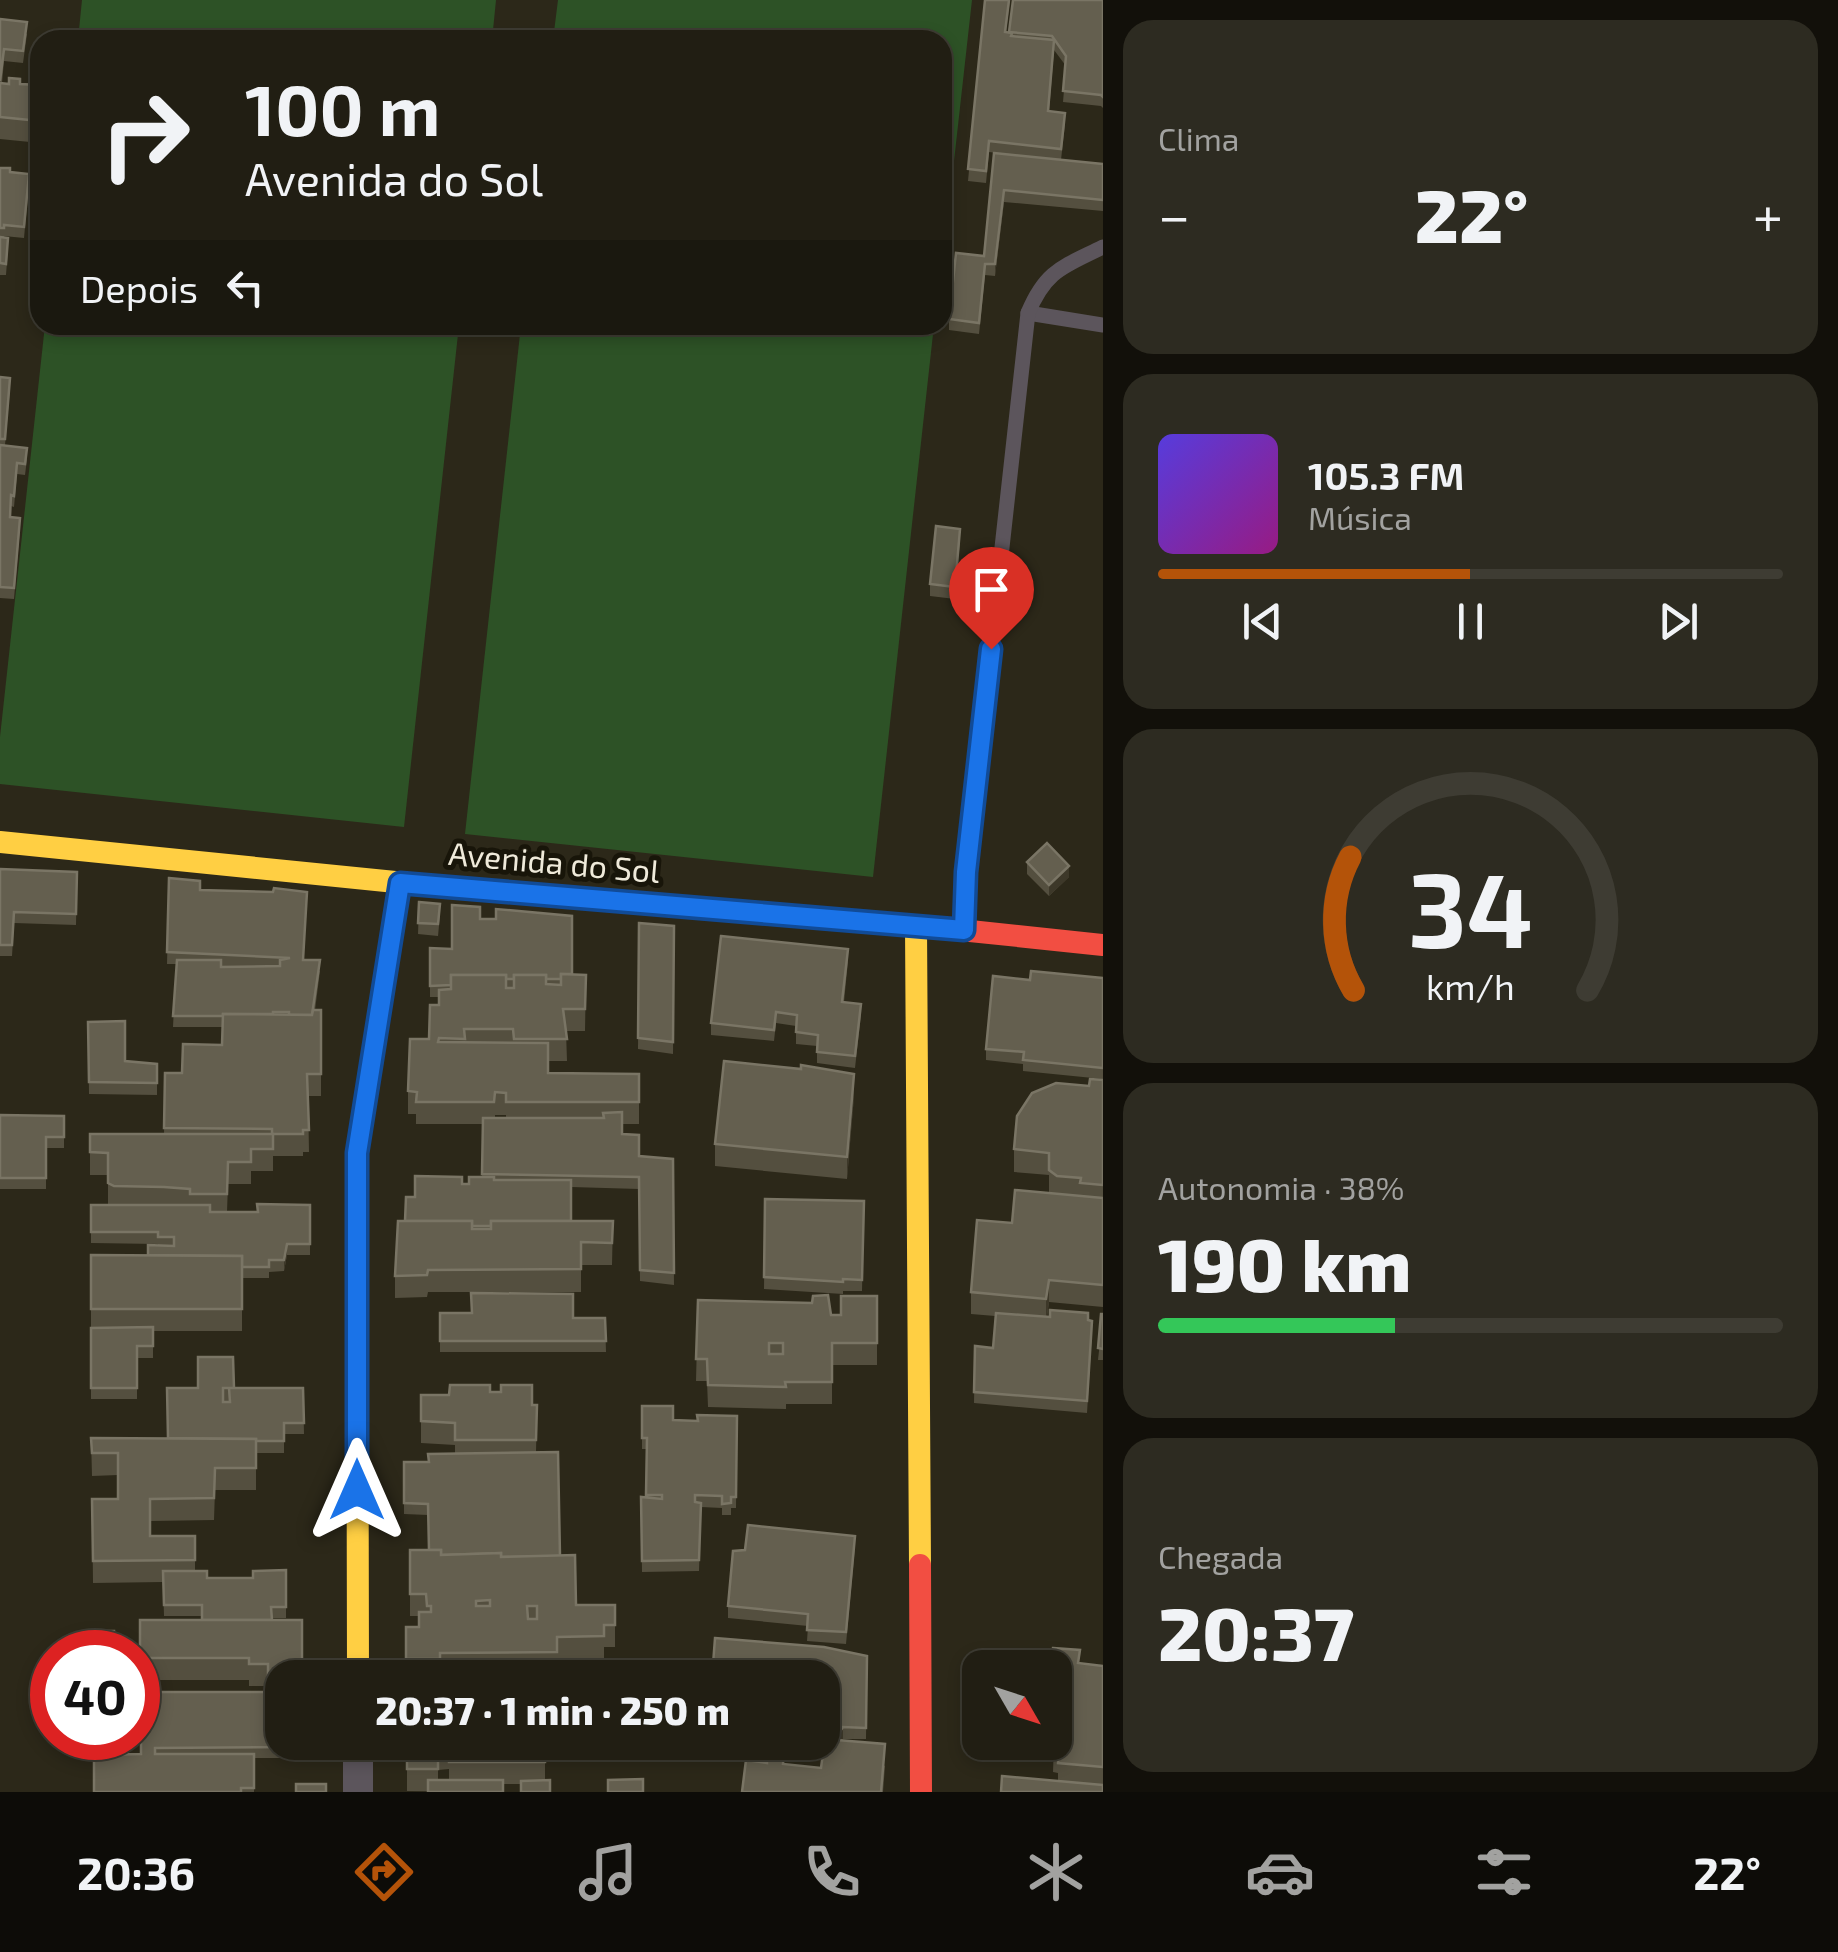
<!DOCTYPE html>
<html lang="pt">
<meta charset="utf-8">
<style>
:root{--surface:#211e13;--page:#2d2b21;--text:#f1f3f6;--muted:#a2a2a0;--line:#3e3c33;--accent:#b45309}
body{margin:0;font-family:"Exo 2",sans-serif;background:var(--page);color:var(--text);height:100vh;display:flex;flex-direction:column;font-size:38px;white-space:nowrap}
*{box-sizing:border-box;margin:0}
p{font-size:32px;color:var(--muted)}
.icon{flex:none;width:55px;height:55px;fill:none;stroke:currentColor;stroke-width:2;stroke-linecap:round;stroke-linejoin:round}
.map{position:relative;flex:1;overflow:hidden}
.sheet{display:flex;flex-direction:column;gap:20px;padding:20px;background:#12100a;width:735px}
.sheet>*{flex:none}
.hud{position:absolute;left:30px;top:30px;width:922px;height:305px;border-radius:30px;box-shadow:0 5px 15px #0003,0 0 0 2px var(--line);background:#211e13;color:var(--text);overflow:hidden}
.needle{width:65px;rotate:129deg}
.controls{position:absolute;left:962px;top:1650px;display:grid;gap:20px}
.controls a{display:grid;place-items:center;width:110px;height:110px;border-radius:20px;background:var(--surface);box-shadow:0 5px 15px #0003,0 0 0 2px var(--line);font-size:50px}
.speed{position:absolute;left:30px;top:1630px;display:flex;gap:20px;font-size:50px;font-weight:700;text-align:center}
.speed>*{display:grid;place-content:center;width:130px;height:130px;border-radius:50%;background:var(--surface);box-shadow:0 5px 15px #0003,0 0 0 2px var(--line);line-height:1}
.speed .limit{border:15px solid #d22;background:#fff;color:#111}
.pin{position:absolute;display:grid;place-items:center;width:85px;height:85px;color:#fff;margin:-102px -42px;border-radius:50% 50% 50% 0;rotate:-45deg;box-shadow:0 0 10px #0007}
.pin .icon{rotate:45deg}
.me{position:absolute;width:110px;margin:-55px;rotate:0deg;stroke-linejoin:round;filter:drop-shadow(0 0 8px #0008)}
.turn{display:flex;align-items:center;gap:35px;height:210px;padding:0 50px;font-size:45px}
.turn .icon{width:130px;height:130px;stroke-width:2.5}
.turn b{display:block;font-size:70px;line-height:85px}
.then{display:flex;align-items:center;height:95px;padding:0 50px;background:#0003;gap:20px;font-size:38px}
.big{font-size:75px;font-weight:800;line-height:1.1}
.sheet .widget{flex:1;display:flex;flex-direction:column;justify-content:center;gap:15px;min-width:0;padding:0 35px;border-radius:30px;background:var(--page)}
.sheet .dial{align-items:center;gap:0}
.dial svg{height:260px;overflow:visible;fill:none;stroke:var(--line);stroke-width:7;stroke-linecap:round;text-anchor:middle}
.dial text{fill:var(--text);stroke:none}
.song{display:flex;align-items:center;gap:30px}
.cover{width:120px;height:120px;border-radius:15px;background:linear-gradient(135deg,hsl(250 70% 55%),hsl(310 70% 35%))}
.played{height:10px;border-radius:5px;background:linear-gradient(90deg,var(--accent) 50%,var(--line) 50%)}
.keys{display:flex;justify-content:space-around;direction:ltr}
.heat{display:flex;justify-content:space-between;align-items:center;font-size:55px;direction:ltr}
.charge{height:15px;border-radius:8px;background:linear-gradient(90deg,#34c759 38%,var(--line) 0)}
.trip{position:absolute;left:265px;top:1660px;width:575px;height:100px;border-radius:30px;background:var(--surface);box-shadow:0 5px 15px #0003,0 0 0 2px var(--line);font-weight:800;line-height:100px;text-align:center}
.menu{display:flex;height:160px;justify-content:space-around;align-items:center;background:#0d0c08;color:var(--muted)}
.menu .icon{width:70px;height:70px}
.menu .selected{color:var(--accent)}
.menu b{font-size:45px;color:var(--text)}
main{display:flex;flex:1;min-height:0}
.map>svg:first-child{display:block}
.green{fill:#2d5226}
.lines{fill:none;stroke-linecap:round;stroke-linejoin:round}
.lane{stroke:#5c555c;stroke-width:15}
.street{stroke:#5c555c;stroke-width:30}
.fast{stroke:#16e098;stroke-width:22}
.slow{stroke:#ffcf43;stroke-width:22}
.jam{stroke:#f24e42;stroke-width:22}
.wall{fill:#544f3f;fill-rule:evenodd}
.shaded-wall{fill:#3d3829}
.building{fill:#645f4f;stroke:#7a7565;stroke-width:2.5;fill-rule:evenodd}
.route-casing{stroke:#114b97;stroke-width:25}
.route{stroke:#1a73e8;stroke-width:18}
.labels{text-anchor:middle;stroke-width:10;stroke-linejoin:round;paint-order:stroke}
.street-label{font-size:32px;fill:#efeada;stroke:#181509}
</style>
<main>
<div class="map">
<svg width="1103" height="1792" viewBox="0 0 1103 1792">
<rect width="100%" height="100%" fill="#2c2819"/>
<g class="green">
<polygon points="82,0 496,0 492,40 78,40"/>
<polygon points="558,0 972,0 953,170 943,168 942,40 553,40"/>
<polygon points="45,325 459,325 404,827 0,784 0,737"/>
<polygon points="521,325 934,325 873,877 465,834"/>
</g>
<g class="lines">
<g class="lane">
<polyline points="1028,313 1103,325"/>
<path d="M 964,926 L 966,872 L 1028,313 C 1046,270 1063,267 1103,247"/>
</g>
<polyline class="street" points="358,1742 358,1792"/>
<g class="fast">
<polyline points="435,886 970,931"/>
<polyline points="375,1039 400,883"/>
</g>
<g class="slow">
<polyline points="0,842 435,886"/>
<polyline points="916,926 920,1565"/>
<polyline points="358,1678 357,1153 375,1039"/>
</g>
<g class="jam">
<polyline points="970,931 1103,945"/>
<polyline points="920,1565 921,1792"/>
</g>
</g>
<g class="wall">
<polygon points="985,0 1010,0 1006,33 1009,33 1103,0 1103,108 1101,106 1063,102 1066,66 1054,50 1049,112 1065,124 1061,160 1103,164 1103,211 1004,202 995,276 985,275 979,334 949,330 949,319 984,256 994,153 1061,160 989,152 986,183 968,181"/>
<polygon points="0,19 27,34 23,63 4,61 2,83 40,85 40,143 0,139"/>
<polygon points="0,168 10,172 29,185 24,238 4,236 8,249 6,275 0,275"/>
<polygon points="0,377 10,389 5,445 27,459 25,475 17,474 14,507 11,506 10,517 20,529 14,599 0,598"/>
<polygon points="960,540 955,599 930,596 930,584"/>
<polygon points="1027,862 1069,877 1049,896 1027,874"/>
<polygon points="0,869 77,872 76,925 14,923 12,956 0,956"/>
<polygon points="169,878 200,890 320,971 315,1010 321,1010 321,1096 308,1096 309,1152 303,1152 303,1156 273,1156 273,1171 251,1171 251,1184 228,1184 227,1212 258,1212 310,1205 310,1255 287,1255 284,1271 269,1272 269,1278 242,1278 242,1331 153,1331 153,1358 137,1358 137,1399 91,1399 91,1255 148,1255 158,1245 158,1244 91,1243 91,1205 108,1205 108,1175 90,1175 90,1134 164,1134 165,1073 182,1073 222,1045 223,1027 173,1027 176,964 167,964"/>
<polygon points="419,902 440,915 438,936 418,934"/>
<path d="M 480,919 L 572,974 L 586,975 L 585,1031 L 566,1031 L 567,1061 L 548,1061 L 548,1073 L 639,1074 L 639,1124 L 622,1124 L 622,1134 L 639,1156 L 673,1159 L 674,1285 L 640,1281 L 639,1189 L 571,1187 L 571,1221 L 613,1221 L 612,1265 L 581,1265 L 581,1292 L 428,1292 L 427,1297 L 395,1298 L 395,1276 L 405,1221 L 415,1197 L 462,1184 L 469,1184 L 482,1177 L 483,1124 L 416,1124 L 416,1114 L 408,1114 L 408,1091 L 429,1039 L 439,1005 L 439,997 L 430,997 L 430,986 ZM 495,1115 L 506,1115 L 506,1118 L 495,1118 Z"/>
<polygon points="639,923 674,926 673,1054 638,1049"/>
<polygon points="848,961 844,1002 861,1015 855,1068 817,1063 817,1046 796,1044 796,1026 776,1023 774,1041 711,1035 711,1023"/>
<polygon points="1103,978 1103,1079 1023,1071 1023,1064 986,1060 986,1049 1030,980"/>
<polygon points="88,1022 125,1061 157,1064 157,1095 89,1094"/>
<polygon points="801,1069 854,1096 847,1179 715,1166 715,1144"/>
<polygon points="1103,1080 1103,1307 1049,1302 1047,1317 1088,1320 1092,1332 1087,1413 974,1403 975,1346 993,1348 995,1316 971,1314 971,1292 1012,1223 1050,1193 1049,1192 1049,1175 1014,1172 1014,1149 1089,1086"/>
<polygon points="0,1115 64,1137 64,1148 46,1148 46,1189 0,1189"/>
<polygon points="765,1199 864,1201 862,1291 843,1291 843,1294 764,1289"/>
<polygon points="877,1296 877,1365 832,1365 832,1404 786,1404 786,1409 708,1407 707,1381 696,1381 698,1300 841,1315"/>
<polygon points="440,1313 605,1318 606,1352 440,1352"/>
<polygon points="1103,1314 1103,1360 1098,1360"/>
<polygon points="167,1388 303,1388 304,1434 284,1434 284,1453 256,1453 256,1490 215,1490 214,1520 150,1521 150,1536 195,1536 195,1571 207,1578 253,1578 286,1570 286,1618 272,1618 282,1678 282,1742 290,1742 290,1758 254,1758 254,1792 94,1792 141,1754 141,1733 138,1733 138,1692 268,1692 268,1686 249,1686 249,1680 140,1680 140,1620 202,1620 202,1616 164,1616 163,1582 93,1583 92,1499 118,1499 118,1475 92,1476 91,1438 167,1438"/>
<polygon points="490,1392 532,1405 537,1405 536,1452 560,1556 576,1605 615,1605 615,1647 604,1647 604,1658 557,1659 557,1672 440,1675 440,1678 406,1678 406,1627 419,1627 419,1616 410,1616 410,1550 429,1550 428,1515 404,1514 404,1462 428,1462 455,1453 455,1445 421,1443 421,1395 449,1395"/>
<polygon points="642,1406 673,1420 698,1421 737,1416 736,1508 731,1508 731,1515 722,1515 722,1508 701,1507 699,1571 642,1572 641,1497 646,1498 647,1449 642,1449"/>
<polygon points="855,1547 846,1644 807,1641 808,1626 728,1618 728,1606"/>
<polygon points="114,1631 114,1652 93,1652"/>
<path d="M 867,1656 L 866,1739 L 843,1739 L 842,1740 L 885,1766 L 883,1792 L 742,1792 L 767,1763 L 767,1753 L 712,1748 L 712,1742 L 822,1742 ZM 784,1754 L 823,1757 L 821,1768 L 784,1764 Z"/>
<polygon points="1080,1663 1103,1666 1103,1792 1058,1781 1058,1773 1053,1772 1054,1743 1052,1742 1055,1742 1055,1668"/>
<path d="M 407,1742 L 623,1742 L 623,1761 L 545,1761 L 545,1780 L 521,1784 L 503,1784 L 503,1792 L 407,1791 ZM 449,1769 L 449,1780 L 438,1780 L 438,1770 Z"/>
</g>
<g class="shaded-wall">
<polygon points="1004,190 1004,202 995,276 995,264"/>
<polygon points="1069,866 1069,877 1049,896 1049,885"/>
<polygon points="854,1074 854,1096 847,1179 847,1157"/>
<polygon points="287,1244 287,1255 284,1271 284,1260"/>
<polygon points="1049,1280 1049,1302 1046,1321 1046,1299"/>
<polygon points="843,1727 843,1739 829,1758 829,1746"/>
</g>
<g class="building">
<polygon points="985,0 1009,0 1005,32 1012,33 1011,36 1054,40 1048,111 1065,113 1061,149 989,141 986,171 968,169"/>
<polygon points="1013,0 1103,0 1103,97 1101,95 1063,91 1066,56 1052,36 1009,32"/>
<polygon points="0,19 27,22 23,51 4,49 0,81"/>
<polygon points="9,78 20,79 20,84 40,85 40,121 0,117 0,83 9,84"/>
<polygon points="994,153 1103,164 1103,200 1004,190 995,264 985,264 979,323 949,319 956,253 984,256"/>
<polygon points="0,168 10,168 10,172 29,174 24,227 4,225 4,228 0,228"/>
<polygon points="0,237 8,238 6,264 0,263"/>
<polygon points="0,377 10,378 5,439 0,439"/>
<polygon points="0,445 27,448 25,464 17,463 14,496 11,495 10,517 20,518 14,588 0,587"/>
<polygon points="936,526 960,529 955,587 930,584"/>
<polygon points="1047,843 1069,866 1049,885 1027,862"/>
<polygon points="0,869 77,872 76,914 14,912 12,945 0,945"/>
<polygon points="169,878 200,881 200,890 273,892 274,888 307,892 303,960 320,960 312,1015 289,1015 289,1012 273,1012 273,1014 223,1014 223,1016 173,1016 177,960 221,960 221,967 280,966 280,960 290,958 167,952"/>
<polygon points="419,902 440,904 438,924 418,923"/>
<polygon points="452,905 480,907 480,919 496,919 496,909 572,916 572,974 561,974 561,979 546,979 546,975 514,975 514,979 506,979 506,975 451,975 451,985 430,986 430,948 452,949"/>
<polygon points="639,923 674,926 673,1042 638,1038"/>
<polygon points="721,936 848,949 842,1002 861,1004 855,1056 817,1052 818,1035 796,1032 797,1015 776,1012 774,1030 711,1023"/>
<polygon points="1031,971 1103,978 1103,1068 1023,1060 1024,1052 986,1049 993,976 1030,980"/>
<polygon points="561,974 586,975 585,1009 563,1009 567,1039 514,1039 513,1029 464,1029 465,1039 439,1038 438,1042 548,1043 548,1073 639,1074 639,1102 506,1102 506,1093 495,1092 494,1102 416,1102 417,1092 408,1091 410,1039 429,1039 430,1005 439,1005 439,990 451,989 451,975 506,975 506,988 514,988 514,975 546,975 546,984 561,985"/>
<polygon points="313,1010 321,1010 321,1074 307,1074 309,1130 303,1130 303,1134 272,1134 272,1129 164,1128 165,1073 182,1073 183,1044 222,1045 223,1014 312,1015"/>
<polygon points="125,1021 125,1061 157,1064 157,1083 89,1082 88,1022"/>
<polygon points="724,1061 801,1069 801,1065 854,1074 847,1157 715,1144"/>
<polygon points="1090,1079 1103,1080 1103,1185 1080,1183 1081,1178 1057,1176 1049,1170 1049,1153 1014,1149 1017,1116 1032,1093 1056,1083 1089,1086"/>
<polygon points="622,1112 622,1134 639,1135 639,1156 673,1159 674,1273 640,1270 639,1177 482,1174 483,1118 604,1118 603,1113"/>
<polygon points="0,1115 64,1116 64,1137 46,1137 46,1178 0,1178"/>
<polygon points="90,1134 273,1134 273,1149 251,1149 251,1162 228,1162 227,1194 190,1194 190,1189 164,1187 114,1186 108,1183 108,1153 90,1152"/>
<polygon points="415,1176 462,1177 462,1184 469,1184 469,1177 494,1177 494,1180 571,1180 571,1221 491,1221 491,1226 472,1226 472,1221 405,1221 406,1197 415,1197"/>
<polygon points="1015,1190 1103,1198 1103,1285 1049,1280 1046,1299 971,1292 977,1220 1012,1223"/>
<polygon points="765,1199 864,1201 862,1280 843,1279 843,1282 764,1277"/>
<polygon points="257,1204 310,1205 310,1244 287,1244 284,1260 269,1260 269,1267 242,1267 242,1256 148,1255 148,1245 174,1246 174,1237 158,1237 158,1232 91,1232 91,1205 210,1205 210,1212 258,1212"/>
<polygon points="398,1221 472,1221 472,1229 491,1229 491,1221 613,1221 612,1243 581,1242 581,1269 428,1270 427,1275 395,1276"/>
<polygon points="91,1255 242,1256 242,1309 91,1309"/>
<polygon points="471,1293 573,1294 573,1318 605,1318 606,1341 440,1341 440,1313 472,1313"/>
<path d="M 828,1295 L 831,1315 L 841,1315 L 841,1296 L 877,1296 L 877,1343 L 832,1343 L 832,1382 L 785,1382 L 786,1387 L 708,1385 L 707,1359 L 696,1359 L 698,1300 L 812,1303 L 813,1296 ZM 769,1343 L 783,1343 L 783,1354 L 769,1354 Z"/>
<polygon points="1050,1310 1088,1313 1088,1320 1092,1321 1087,1401 974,1392 975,1346 993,1348 996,1313 1050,1317"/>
<polygon points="1101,1314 1103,1314 1103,1349 1098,1348"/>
<polygon points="153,1327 153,1346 137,1346 137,1388 91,1388 91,1328"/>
<polygon points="198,1357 233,1357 234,1388 223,1388 223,1402 230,1402 229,1388 303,1388 304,1423 284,1423 284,1441 256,1441 256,1439 168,1438 167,1388 198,1388"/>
<polygon points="450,1385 490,1385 490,1392 501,1392 501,1385 532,1385 532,1405 537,1405 536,1440 455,1440 455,1423 421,1421 421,1395 449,1395"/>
<polygon points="642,1406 673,1406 673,1420 698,1421 697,1415 737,1416 736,1497 731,1497 731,1503 722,1504 722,1496 695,1495 695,1502 701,1503 699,1560 642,1561 641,1497 662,1499 662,1495 646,1495 647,1438 642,1438"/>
<polygon points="91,1438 256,1439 256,1468 215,1468 214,1498 150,1499 150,1536 195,1536 195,1560 93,1561 92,1499 118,1499 118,1453 92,1453"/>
<polygon points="558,1452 560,1556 501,1557 501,1553 441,1555 441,1550 429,1550 428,1504 404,1503 404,1462 429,1462 428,1454"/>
<polygon points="748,1525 855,1536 846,1632 807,1630 808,1614 728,1606 733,1551 745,1550"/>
<path d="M 410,1550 L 441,1550 L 441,1555 L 501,1553 L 501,1557 L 575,1555 L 576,1605 L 615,1605 L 615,1625 L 604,1625 L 604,1636 L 557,1637 L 557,1652 L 440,1653 L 440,1659 L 406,1659 L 406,1627 L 419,1627 L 419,1612 L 431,1612 L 431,1606 L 427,1606 L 426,1594 L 410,1594 ZM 490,1600 L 490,1606 L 476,1606 L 476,1601 ZM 527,1606 L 537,1606 L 537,1619 L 528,1619 Z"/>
<polygon points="286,1570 286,1607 271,1607 272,1620 202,1620 202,1605 164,1605 163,1571 207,1571 207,1578 253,1578 253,1571"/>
<polygon points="140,1620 302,1620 302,1678 282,1678 282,1681 268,1681 268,1664 249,1664 249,1658 140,1658"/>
<polygon points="93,1631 114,1631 114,1645 107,1645 106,1652 93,1652"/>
<polygon points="715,1638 824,1647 867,1656 866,1728 843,1727 834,1740 825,1739 824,1746 782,1742 822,1742 822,1678 712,1678"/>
<polygon points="1053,1648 1080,1650 1078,1663 1103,1666 1103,1767 1058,1763 1059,1751 1053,1750 1056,1721 1055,1668 1051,1668"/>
<polygon points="500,1669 596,1674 596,1678 500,1678"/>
<polygon points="138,1692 282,1692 282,1742 290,1742 290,1747 155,1748 155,1754 254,1754 254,1788 241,1788 241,1792 94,1792 94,1755 141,1754 141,1722 138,1722"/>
<polygon points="825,1739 885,1744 881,1792 742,1792 746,1760 767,1763 767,1753 784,1754 783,1764 821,1768"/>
<polygon points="407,1742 545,1742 545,1762 449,1762 449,1747 438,1747 438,1769 407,1769"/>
<polygon points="1002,1776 1103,1785 1103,1792 1001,1792"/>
<polygon points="643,1779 643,1792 608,1792 608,1780"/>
<rect x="428" y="1780" width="75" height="12"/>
<polygon points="550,1780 550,1792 521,1792 521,1781"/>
<rect x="296" y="1784" width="30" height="8"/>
</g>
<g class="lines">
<defs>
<polyline id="route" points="357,1490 357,1153 400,883 964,930 966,872 991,649"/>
</defs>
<use href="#route" class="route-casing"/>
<use href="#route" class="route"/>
</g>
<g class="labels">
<g class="street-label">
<text transform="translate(554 863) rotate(5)" y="11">Avenida do Sol</text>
</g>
</g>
</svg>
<div class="controls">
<a><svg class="needle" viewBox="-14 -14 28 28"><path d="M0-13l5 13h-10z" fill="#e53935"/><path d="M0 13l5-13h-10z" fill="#a2a2a0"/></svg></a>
</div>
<div class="speed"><div class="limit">40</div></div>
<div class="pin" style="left:991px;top:649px;background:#d93025"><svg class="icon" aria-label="arrive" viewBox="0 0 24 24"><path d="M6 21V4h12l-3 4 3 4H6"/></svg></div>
<svg class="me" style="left:357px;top:1490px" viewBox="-20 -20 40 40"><path d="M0-17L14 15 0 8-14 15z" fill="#1a73e8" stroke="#fff" stroke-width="4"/></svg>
<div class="trip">20:37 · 1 min · 250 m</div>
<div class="hud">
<div class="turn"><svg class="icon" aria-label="right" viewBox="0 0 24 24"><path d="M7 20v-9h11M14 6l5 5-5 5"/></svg><div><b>100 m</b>Avenida do Sol</div></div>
<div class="then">Depois<svg class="icon" aria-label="left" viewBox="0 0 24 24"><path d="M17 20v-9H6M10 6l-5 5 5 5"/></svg></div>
</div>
</div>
<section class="sheet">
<div class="widget"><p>Clima</p>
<div class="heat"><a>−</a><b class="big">22°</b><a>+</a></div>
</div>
<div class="widget">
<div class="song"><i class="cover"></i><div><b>105.3 FM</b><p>Música</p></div></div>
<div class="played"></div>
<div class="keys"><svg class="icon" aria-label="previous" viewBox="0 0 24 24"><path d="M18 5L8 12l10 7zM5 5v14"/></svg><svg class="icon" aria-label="pause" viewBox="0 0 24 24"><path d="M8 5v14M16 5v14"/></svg><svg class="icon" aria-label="next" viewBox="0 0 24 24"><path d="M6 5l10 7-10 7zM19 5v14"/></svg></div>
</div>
<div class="widget dial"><svg viewBox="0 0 100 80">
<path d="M14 69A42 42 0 1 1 86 69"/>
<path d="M14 69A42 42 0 0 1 13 28" stroke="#b45309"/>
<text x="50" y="56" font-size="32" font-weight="700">34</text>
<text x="50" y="72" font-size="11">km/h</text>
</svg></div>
<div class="widget"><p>Autonomia · 38%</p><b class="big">190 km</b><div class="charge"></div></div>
<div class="widget"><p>Chegada</p><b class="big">20:37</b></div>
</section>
</main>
<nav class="menu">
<b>20:36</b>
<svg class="icon selected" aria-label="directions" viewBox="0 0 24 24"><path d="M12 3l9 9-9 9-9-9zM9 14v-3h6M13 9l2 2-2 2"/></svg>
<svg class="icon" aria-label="music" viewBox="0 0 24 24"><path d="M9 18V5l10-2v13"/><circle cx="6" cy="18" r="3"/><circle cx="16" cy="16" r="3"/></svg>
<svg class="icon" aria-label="phone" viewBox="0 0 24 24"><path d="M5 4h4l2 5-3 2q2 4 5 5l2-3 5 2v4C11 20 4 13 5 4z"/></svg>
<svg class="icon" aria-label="climate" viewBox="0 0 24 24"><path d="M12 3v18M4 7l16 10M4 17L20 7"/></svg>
<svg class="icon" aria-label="car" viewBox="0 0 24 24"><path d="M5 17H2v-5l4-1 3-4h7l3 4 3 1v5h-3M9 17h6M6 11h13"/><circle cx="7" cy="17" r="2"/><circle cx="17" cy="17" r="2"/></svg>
<svg class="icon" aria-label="filters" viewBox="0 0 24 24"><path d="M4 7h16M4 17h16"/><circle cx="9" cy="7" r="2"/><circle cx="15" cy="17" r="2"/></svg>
<b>22°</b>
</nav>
